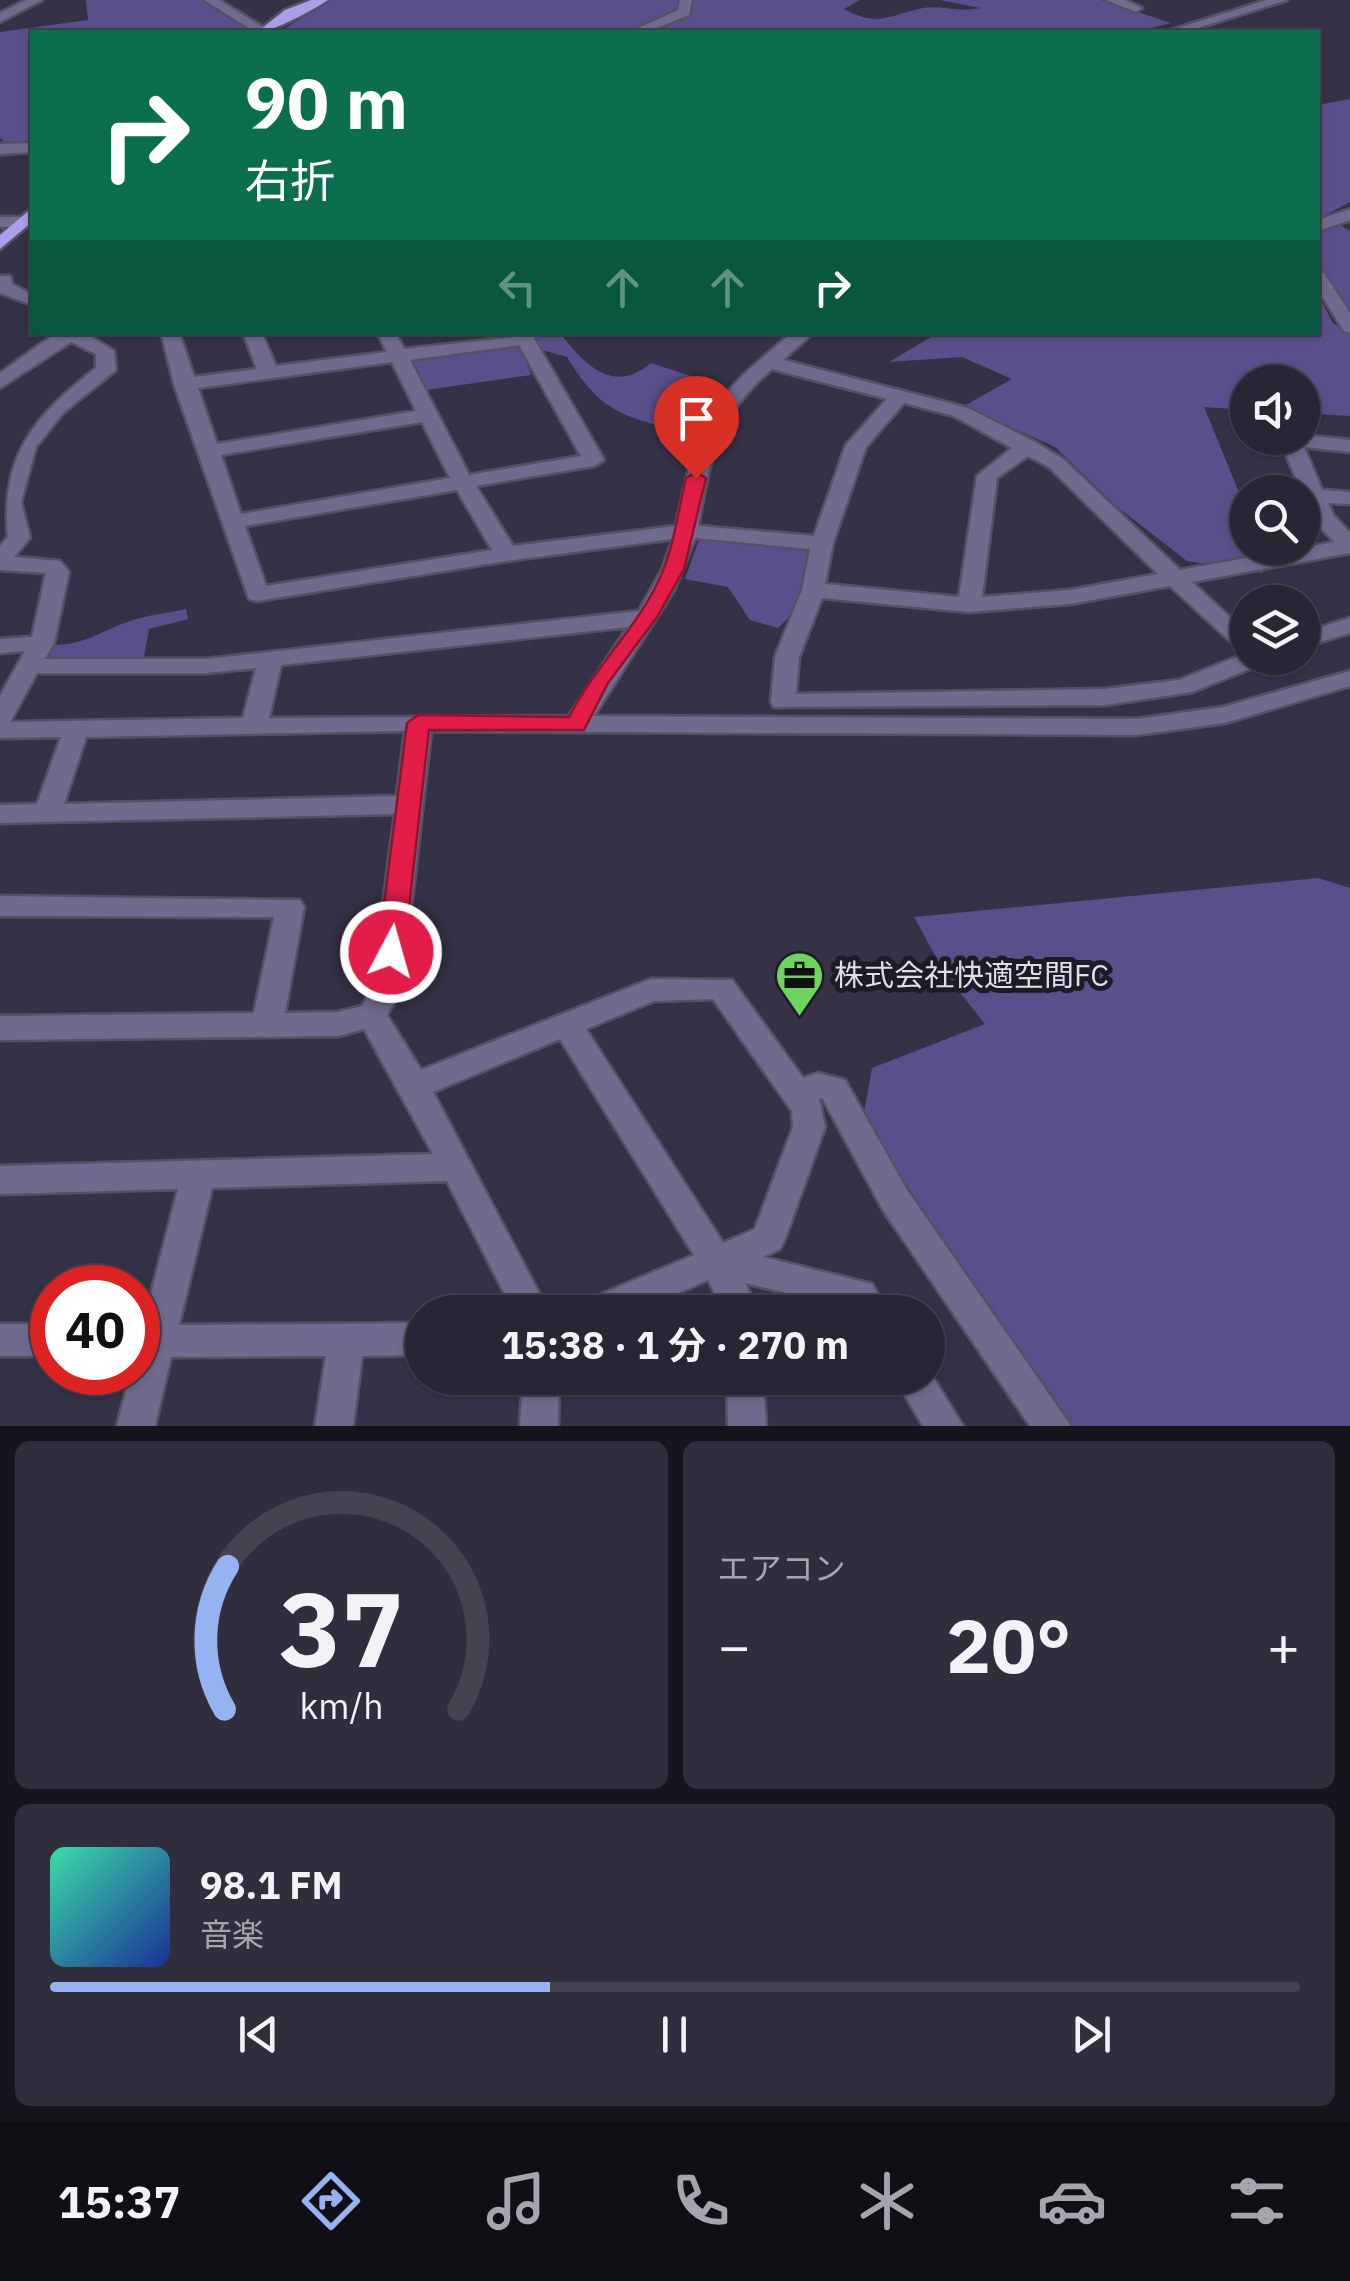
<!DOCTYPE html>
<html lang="ja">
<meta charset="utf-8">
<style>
:root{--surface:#282635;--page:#302e3d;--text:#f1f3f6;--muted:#a5a5ad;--line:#444350;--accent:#95b2f1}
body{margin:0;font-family:"IBM Plex Sans","Noto Sans JP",sans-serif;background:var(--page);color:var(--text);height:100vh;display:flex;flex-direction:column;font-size:38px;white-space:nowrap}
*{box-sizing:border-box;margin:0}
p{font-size:32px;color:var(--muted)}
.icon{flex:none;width:55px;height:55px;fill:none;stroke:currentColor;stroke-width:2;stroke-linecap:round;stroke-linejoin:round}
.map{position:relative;height:1426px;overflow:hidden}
.details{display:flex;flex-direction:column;gap:15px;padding:15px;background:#16151d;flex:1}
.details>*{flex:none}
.hud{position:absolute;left:30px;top:30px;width:1290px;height:305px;border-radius:0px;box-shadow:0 2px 8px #0004,0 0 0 2px var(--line);background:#0b6e4f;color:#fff;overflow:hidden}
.fabs{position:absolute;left:1230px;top:365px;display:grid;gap:20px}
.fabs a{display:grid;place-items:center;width:90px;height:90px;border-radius:50%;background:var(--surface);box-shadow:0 2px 8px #0004,0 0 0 2px var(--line);font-size:50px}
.speed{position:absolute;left:30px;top:1265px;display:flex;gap:20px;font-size:50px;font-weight:700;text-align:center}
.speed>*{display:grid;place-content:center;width:130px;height:130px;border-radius:50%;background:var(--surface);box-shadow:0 2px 8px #0004,0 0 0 2px var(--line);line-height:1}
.speed .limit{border:15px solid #d22;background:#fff;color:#111}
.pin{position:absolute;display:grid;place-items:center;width:85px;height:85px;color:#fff;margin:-102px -42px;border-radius:50% 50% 50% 0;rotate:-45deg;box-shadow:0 0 10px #0007}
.pin .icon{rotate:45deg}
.me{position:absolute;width:110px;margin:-55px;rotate:6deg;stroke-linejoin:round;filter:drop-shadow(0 0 8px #0008)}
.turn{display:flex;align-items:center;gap:35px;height:210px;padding:0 50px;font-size:45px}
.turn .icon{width:130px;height:130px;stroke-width:2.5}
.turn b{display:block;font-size:70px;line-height:85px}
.lanes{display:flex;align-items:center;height:95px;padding:0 50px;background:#0003;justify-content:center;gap:50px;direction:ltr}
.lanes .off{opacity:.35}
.big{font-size:75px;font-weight:700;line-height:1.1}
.details .widget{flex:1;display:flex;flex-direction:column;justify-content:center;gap:15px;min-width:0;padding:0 35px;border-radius:15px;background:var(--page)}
.details .dial{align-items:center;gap:0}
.dial svg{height:260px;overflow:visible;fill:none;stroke:var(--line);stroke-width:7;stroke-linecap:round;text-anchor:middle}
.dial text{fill:var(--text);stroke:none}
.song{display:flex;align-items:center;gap:30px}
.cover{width:120px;height:120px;border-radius:15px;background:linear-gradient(135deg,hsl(160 70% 55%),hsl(230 70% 35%))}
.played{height:10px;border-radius:5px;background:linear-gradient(90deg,var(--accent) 40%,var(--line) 40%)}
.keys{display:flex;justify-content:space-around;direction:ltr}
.heat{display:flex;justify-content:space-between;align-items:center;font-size:55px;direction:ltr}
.details .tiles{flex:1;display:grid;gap:15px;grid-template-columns:1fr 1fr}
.widget:last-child{grid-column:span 2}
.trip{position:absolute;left:405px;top:1295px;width:540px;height:100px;border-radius:50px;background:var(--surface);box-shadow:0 2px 8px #0004,0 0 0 2px var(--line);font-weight:700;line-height:100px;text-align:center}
.tab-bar{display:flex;height:160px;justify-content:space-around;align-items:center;background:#100f15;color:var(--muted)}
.tab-bar .icon{width:70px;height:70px}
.tab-bar .on{color:var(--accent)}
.tab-bar b{font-size:45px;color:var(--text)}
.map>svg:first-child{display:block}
.green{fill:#5b4f8b}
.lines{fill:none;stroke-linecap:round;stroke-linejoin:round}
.minor-casing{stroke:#545165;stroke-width:5}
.major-casing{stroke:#545165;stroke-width:5}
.minor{fill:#706b8e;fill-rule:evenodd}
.major{fill:#aa9ee7;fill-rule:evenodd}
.route{fill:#e11d48;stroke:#92132f;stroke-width:2.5}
.labels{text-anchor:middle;stroke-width:10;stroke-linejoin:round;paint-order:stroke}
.poi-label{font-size:30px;fill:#dfddeb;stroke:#1d1b25;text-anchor:start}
</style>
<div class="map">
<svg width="1350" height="1426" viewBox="0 0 1350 1426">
<rect width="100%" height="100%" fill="#353247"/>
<g class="green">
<polygon points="86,0 217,0 259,32 32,32 32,145 7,144 0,138 0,32 88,20"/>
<path d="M 331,0 L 860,0 L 844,9 C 879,28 889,15 923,8 C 942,5 960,13 980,8 L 940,0 L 1101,0 L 1171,23 L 1135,32 L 279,32 Z"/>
<polygon points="1350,99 1350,202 1318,219 1318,105"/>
<polygon points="1339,224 1350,231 1350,316 1318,268 1318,235"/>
<polygon points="1318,295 1333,323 1350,334 1350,416 1303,413 1302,382 1248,382 1247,410 1204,407 1247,512 1248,548 1259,548 1263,573 1187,561 1116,506 1055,447 964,406 1012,379 962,357 889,362 938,333 1318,332"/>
<path d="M 455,333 L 560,333 C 585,365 613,395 651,363 L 721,386 L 685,434 C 623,414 603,416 567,357 L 507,340 Z"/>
<polygon points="499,345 521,349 531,375 426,390 409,356"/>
<polygon points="700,537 811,549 793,613 778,628 750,620 728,587 685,579"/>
<path d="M 186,609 L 188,619 L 149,629 L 143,662 L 111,657 L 47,661 L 54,645 C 85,645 103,630 130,621 C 148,615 168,613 186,609 Z"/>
<polygon points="1318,878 1350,888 1350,1426 1070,1426 944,1250 863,1119 872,1068 985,1024 946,975 914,917"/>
</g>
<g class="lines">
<defs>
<g id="minor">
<polygon points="26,0 42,0 0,22 0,13"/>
<polygon points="204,0 219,0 271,32 255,32"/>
<polygon points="680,0 692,0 689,15 647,32 630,32 678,10"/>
<polygon points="1106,0 1125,0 1142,8 1136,12"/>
<polygon points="1267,0 1287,0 1185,32 1165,32"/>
<polygon points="32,143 32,152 0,154 0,144"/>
<polygon points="1350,209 1350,220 1318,231 1318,220"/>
<polygon points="0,217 22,217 30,222 22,227 0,227"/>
<polygon points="1318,272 1324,273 1350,313 1350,333 1344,331 1318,290"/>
<polygon points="0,276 10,276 13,285 32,294 32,305 0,293"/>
<path d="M 63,332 L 95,332 L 91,337 L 114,351 L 116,370 L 63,413 L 36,447 L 21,502 L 30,538 L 14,557 L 60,561 L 69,572 L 54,643 L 45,659 L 206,659 L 639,611 L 662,570 L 673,539 L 506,561 L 257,601 L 249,599 L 174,384 L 161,332 L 179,332 L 194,377 L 257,369 L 243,332 L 261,332 L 276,366 L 387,352 L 377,332 L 395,332 L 404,349 L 532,335 L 604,460 L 594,466 L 476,486 L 513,546 L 676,526 C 699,417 707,403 793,332 L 814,332 L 783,360 L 968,408 L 1035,442 L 1063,459 L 1180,570 L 1335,542 L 1316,524 L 1306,503 L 1302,502 L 1302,492 L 1294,492 L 1301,490 L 1282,445 L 1263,442 L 1260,438 L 1302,435 L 1350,440 L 1350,452 L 1304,447 L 1322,490 L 1350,492 L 1350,504 L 1328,503 L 1334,516 L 1350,533 L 1350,553 L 1192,582 L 1248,634 L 1248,658 L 1268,658 L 1265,663 L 1192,692 L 1105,705 L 774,707 L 771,702 L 775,657 L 802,590 L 810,549 L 695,538 L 674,590 L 594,716 L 1137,719 L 1223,707 L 1350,671 L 1350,686 L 1225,723 L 1137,735 L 431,731 L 402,989 L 387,1015 L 421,1070 L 651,979 L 732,980 L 803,1078 L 818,1073 L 845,1080 L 907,1190 L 1071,1426 L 1030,1426 L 883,1210 L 823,1099 L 819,1098 L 825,1127 L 785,1239 L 780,1249 L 763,1257 L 872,1284 L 888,1312 L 852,1312 L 849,1308 L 745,1283 L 759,1312 L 724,1312 L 708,1280 L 634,1312 L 580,1312 L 585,1301 L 694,1255 L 560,1039 L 433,1092 L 549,1312 L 514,1312 L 447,1181 L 212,1188 L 179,1325 L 422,1323 L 422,1355 L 362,1356 L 353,1426 L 315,1426 L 326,1356 L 171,1357 L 155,1426 L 117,1426 L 131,1372 L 138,1372 L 138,1325 L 143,1325 L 178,1189 L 0,1194 L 0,1166 L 433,1154 L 364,1029 L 338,1036 L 0,1040 L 0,1016 L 254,1013 L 274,917 L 0,916 L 0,896 L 300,900 L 304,907 L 285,1013 L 338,1012 L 362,1006 L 372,988 L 395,814 L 0,823 L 0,805 L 37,804 L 61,737 L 0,738 L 0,696 L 25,651 L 0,653 L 0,639 L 32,637 L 46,573 L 0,570 L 0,546 L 8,537 C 0,454 36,415 96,368 L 96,354 L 71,342 L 0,388 L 0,373 L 53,335 ZM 519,345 L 581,456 L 469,475 L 410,360 ZM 392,362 L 416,411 L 217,444 L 198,388 ZM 772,369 L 887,399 L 846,445 L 814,536 L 698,526 C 711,456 716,417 772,369 ZM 904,403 L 954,416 L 1012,448 L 977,476 L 959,597 L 825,584 L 833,543 L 866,447 ZM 422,422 L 450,478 L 241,514 L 221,455 ZM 1028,456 L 1049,467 L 1158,574 L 1070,590 L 982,597 L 997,478 ZM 457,490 L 492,550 L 266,586 L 245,526 ZM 1170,586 L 1244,654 L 1179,680 L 1105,689 L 796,694 L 799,657 L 822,598 L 969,612 L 1070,604 ZM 628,627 L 569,716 L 269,718 L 281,665 ZM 256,668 L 243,718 L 10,722 L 37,673 L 206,673 ZM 405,731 L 397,796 L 64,804 L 86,737 ZM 713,999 L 792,1111 L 793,1127 L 755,1229 L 723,1243 L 586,1029 L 654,1001 Z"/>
<polygon points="1350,618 1350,633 1302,648 1302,633"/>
<rect x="0" y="1324" width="52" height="32"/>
<polygon points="928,1369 963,1426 923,1426 895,1378 928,1378"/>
<polygon points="523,1378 559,1378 558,1426 520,1426"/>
<polygon points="727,1378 763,1378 766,1426 728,1426"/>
</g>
<g id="major">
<path d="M 311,0 L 328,0 C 315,9 271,33 257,32 L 285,10 Z"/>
<polygon points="32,208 32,222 0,249 0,235"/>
</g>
</defs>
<use href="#minor" class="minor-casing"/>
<use href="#major" class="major-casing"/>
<use href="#minor" class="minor"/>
<use href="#major" class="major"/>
</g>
<path class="route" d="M 696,472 L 706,478 L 684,569 L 657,617 L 608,683 L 584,730 L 429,730 L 404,952 L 391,961 L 382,959 L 378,952 L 407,723 L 418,715 L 569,717 C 595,665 643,623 664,568 C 675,540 679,507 686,478 Z"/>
<defs>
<symbol id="office-pin" viewBox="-11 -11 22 30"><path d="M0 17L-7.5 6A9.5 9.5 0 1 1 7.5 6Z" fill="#6fd360" stroke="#1d1b25"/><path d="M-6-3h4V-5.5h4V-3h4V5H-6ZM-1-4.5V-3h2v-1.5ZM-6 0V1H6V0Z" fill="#111"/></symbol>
</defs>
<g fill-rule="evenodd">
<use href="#office-pin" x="772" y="948" width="55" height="75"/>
</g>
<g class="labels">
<g class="poi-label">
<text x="834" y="986">株式会社快適空間FC</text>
</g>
</g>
</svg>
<div class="fabs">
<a><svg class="icon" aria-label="sound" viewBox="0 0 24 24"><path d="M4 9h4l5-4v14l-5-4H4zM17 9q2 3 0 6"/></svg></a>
<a><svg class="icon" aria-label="search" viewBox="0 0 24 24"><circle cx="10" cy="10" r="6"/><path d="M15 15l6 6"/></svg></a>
<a><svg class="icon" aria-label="layers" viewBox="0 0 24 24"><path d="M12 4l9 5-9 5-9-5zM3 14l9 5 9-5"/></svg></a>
</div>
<div class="speed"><div class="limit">40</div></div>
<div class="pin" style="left:696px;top:478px;background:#d93025"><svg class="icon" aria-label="arrive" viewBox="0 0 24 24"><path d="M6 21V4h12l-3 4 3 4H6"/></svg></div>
<svg class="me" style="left:391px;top:952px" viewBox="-20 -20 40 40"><circle r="17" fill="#e11d48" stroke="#fff" stroke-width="3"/><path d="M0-11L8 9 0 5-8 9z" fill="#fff"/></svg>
<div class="trip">15:38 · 1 分 · 270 m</div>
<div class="hud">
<div class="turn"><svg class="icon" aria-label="right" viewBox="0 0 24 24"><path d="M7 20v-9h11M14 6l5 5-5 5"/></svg><div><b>90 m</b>右折</div></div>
<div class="lanes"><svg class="icon off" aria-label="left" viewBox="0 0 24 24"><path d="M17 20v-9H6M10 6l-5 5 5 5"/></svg><svg class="icon off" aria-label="ahead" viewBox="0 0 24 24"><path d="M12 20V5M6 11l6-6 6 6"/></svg><svg class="icon off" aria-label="ahead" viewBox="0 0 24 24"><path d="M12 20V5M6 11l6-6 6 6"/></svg><svg class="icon" aria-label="right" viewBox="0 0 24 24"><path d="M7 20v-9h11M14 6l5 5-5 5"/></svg></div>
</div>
</div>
<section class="details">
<div class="tiles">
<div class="widget dial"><svg viewBox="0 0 100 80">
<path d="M14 69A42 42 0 1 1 86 69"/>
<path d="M14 69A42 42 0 0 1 15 25" stroke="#95b2f1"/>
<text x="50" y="56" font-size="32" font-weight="700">37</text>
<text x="50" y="72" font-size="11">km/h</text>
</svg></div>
<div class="widget"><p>エアコン</p>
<div class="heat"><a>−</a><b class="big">20°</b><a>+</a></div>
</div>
<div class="widget">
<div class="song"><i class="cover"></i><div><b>98.1 FM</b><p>音楽</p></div></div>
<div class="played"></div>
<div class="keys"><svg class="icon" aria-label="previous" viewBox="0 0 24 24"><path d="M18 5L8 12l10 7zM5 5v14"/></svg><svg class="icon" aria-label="pause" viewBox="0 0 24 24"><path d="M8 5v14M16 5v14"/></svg><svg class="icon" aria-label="next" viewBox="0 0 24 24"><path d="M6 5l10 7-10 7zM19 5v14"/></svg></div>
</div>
</div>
</section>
<nav class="tab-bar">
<b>15:37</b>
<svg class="icon on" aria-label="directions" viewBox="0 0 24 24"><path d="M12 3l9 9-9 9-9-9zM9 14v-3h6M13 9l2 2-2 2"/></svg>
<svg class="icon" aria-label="music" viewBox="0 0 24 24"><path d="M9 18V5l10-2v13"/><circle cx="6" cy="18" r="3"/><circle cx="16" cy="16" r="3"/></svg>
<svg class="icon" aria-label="phone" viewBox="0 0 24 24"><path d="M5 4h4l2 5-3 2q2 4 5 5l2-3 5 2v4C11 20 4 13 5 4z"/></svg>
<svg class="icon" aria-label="climate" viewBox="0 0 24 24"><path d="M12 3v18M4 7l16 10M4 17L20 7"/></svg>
<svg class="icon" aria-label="car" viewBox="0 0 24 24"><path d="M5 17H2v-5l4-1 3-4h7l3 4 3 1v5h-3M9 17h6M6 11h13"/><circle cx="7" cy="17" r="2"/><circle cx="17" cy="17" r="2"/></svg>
<svg class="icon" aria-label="filters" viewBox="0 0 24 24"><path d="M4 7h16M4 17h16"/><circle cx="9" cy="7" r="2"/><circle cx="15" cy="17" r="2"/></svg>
</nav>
